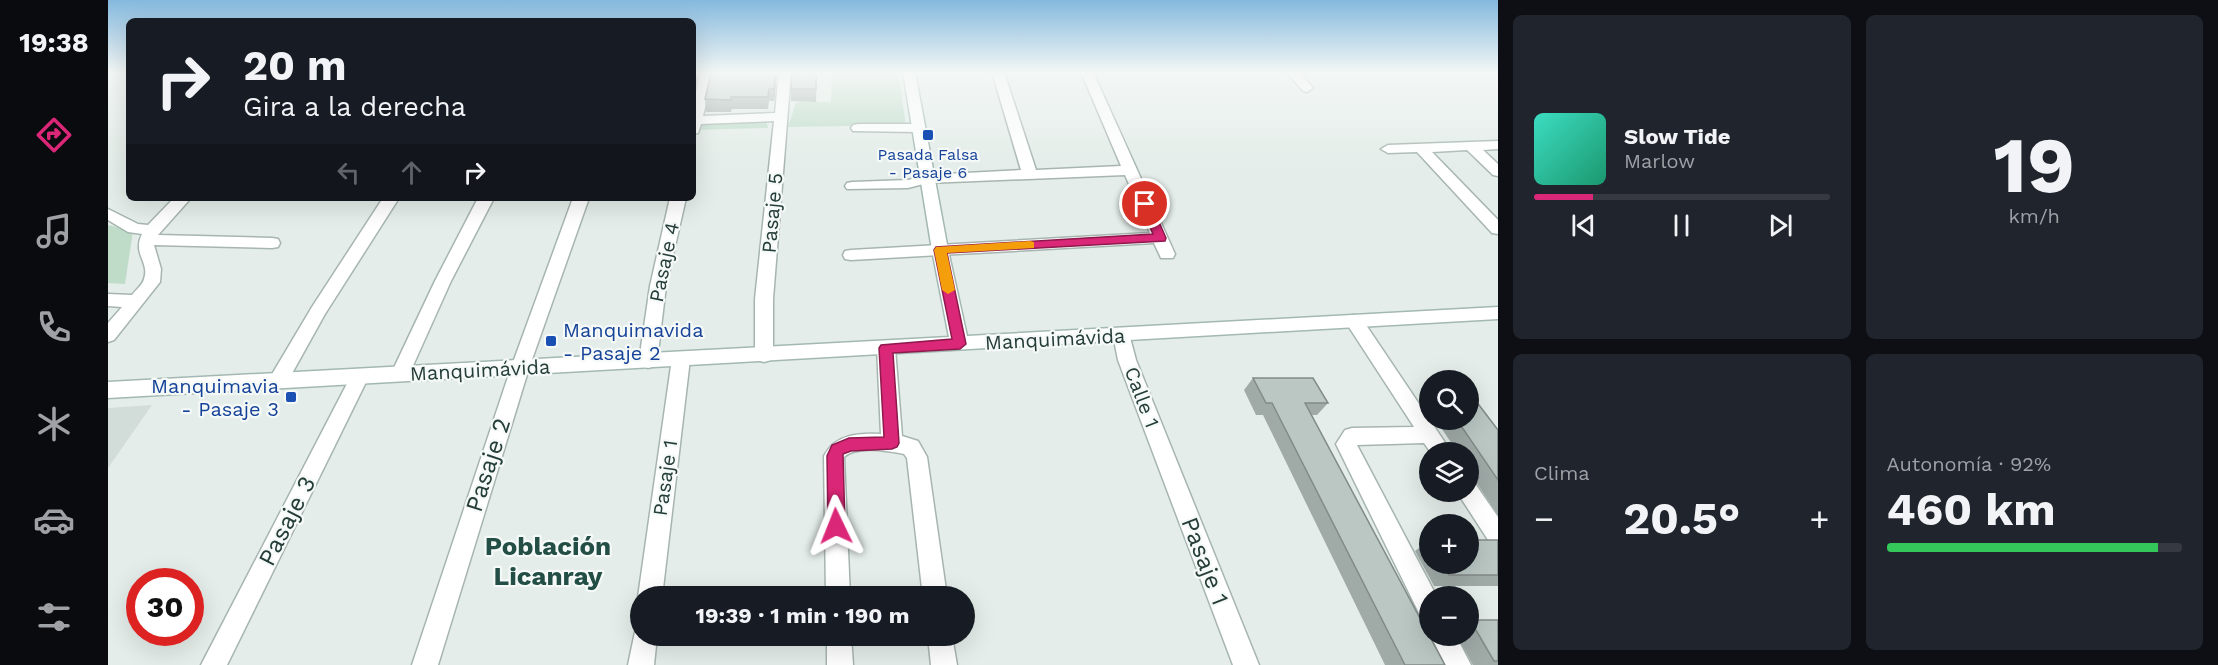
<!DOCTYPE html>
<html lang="es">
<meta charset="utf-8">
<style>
:root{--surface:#171b24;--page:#20242c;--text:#f1f3f6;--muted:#9ea1a6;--line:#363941;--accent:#db2777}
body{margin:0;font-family:"Work Sans",sans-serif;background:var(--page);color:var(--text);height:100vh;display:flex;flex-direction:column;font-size:22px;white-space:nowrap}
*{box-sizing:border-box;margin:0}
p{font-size:20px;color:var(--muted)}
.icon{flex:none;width:33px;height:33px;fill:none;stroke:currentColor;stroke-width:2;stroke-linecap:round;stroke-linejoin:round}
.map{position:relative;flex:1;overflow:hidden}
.side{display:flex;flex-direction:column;gap:15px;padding:15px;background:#0d0f14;width:720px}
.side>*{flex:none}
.top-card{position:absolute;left:18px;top:18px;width:570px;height:183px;border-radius:9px;box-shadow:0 6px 24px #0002;background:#171b24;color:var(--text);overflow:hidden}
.fabs{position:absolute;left:1311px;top:370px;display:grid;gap:12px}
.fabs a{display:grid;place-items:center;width:60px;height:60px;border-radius:50%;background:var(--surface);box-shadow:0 6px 24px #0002;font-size:30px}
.speed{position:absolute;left:18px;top:568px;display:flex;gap:12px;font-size:30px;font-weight:700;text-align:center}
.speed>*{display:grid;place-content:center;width:78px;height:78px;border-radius:50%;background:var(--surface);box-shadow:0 6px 24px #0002;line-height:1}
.speed .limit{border:9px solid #d22;background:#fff;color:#111}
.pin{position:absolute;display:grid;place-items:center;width:51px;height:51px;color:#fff;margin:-26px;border:3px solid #fff;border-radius:50%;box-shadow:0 2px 6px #0007}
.me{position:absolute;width:66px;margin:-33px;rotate:358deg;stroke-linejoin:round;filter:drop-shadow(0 0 4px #0008)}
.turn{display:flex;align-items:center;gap:21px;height:126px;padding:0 18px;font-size:27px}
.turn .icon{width:78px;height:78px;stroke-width:2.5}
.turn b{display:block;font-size:42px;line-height:51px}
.lanes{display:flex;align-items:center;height:57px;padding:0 18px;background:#0003;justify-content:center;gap:30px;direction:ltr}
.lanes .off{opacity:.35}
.big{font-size:45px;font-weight:700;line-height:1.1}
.side .tile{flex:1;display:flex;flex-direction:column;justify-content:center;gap:9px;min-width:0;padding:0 21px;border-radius:9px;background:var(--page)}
.side .dial{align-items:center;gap:0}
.dial b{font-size:78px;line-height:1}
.song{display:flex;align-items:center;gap:18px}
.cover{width:72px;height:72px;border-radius:9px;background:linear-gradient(135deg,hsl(170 70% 55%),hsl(160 70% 35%))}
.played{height:6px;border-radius:3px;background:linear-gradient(90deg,var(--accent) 20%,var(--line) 20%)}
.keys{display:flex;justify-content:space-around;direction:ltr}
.heat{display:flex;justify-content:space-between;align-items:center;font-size:33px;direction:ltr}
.charge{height:9px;border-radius:4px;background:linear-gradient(90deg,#34c759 92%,var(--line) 0)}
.side .tiles{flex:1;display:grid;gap:15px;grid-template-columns:repeat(2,1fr)}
.trip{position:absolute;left:522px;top:586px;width:345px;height:60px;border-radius:30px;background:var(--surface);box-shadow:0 6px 24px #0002;font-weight:700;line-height:60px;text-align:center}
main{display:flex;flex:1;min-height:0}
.tab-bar{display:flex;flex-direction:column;width:108px;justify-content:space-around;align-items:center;background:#090b0e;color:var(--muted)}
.tab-bar .icon{width:42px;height:42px}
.tab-bar .on{color:var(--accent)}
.tab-bar b{font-size:27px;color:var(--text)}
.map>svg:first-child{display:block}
.built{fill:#d2ddd9}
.green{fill:#bfdcc9}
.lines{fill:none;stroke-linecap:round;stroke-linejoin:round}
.street-casing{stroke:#a7b5b0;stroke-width:3}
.secondary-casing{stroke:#a3b8b2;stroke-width:3}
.street{fill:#fff;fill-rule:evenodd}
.secondary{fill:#fff;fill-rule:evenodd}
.wall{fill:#a0aba8}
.shaded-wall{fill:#828b88}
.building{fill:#bac7c3;stroke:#828b88;stroke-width:1.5}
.route{fill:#db2777;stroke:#8e194d;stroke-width:1.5}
.slow{fill:#f59e0b}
.transit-dot{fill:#1a4fb4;stroke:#f5f9f7;stroke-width:2}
.labels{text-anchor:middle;stroke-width:4.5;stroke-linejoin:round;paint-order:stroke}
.far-transit-label{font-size:16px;fill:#164399;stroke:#f5f9f7}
.street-label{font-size:20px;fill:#253d38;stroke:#f5f9f7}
.transit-label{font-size:20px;fill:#164399;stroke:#f5f9f7;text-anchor:start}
.near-street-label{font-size:24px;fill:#253d38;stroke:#f5f9f7}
.near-neighbourhood-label{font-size:26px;font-weight:bold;fill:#224e46;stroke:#f5f9f7}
</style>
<main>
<nav class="tab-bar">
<b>19:38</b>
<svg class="icon on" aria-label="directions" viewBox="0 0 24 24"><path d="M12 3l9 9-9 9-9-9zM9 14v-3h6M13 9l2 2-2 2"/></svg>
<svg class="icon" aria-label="music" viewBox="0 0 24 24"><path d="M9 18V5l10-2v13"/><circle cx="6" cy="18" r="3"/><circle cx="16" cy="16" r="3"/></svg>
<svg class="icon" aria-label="phone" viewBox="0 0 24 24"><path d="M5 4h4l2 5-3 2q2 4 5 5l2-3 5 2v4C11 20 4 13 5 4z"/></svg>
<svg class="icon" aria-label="climate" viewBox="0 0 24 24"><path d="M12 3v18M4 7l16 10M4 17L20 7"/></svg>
<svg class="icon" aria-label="car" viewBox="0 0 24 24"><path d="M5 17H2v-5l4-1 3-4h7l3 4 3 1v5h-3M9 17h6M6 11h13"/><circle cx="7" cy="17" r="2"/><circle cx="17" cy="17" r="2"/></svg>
<svg class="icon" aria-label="filters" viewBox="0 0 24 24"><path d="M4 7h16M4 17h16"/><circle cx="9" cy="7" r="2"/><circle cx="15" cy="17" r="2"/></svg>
</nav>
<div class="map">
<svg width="1390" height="665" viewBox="0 0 1390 665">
<rect width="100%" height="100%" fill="#e4ede9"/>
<polygon class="built" points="44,405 0,468 0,408"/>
<g class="green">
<polygon points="724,72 790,72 798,125 680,127 688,102 723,102"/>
<polygon points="585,120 658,120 660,128 585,130"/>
<polygon points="0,225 25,231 17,284 0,283"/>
</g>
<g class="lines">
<defs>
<g id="street">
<polygon points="593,72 605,72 595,116 667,113 671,72 683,72 665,299 665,355 663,360 656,362 649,360 647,355 647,299 666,121 593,124 590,133 585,134 585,103"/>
<polygon points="884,72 896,72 928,170 1013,166 973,72 985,72 1067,254 1065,258 1053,258 1046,243 743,260 737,259 735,255 737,251 743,250 1042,233 1017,175 819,183 800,188 739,189 737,186 739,183 744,182 800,180 819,175 913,170"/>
<polygon points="1179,72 1191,72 1205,88 1199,92 1195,91"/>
<polygon points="750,124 809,124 816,128 809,132 745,131 743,128 745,125"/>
<polygon points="1390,141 1390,149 1375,150 1390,164 1390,176 1385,175 1359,150 1324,152 1390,220 1390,234 1384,233 1309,152 1280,153 1273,149 1280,145"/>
<path d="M 66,198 L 83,198 L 50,235 L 164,238 L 170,239 L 172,243 L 170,247 L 164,248 L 46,245 L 53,269 L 52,282 L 6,340 L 0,342 L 0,323 L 14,307 L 0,306 L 0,294 L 24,295 C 28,290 35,284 36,279 C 42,262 24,254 34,234 L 20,232 L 0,220 L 0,209 L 30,224 L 40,225 Z"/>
<polygon points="275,198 291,198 217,314 177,386 170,388 163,386 160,381 204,307"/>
<polygon points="370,198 386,198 343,281 299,379 292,381 285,379 283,374 327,281"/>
<polygon points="465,198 481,198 421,368 330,665 304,665 403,368"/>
<polygon points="562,198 578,198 558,286 549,361 547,366 540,368 533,366 531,361 542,286"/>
<polygon points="1246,315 1252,316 1344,453 1323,453 1316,443 1249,445 1329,597 1322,597 1322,621 1313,617 1228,444 1237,430 1244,428 1306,427 1237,321 1240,316"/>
<polygon points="1014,328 1020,330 1028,360 1151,665 1125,665 1010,360 1005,335 1008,330"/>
<path d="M 778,341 L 784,343 L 787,348 L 794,436 L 810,441 L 819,457 L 839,597 L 815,597 L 799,458 L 796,454 C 780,451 749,445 736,457 L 742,597 L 718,597 L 716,456 C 727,434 751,433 773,434 L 769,348 L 772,343 Z"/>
<polygon points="573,352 580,354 582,359 554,597 532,597 532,603 530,597 564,359 566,354"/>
<polygon points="252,369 259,371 261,376 119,665 93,665 243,376 245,371"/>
<polygon points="1360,483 1368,485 1390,517 1390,546 1382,543 1349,492 1360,492"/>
<polygon points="532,626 532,636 549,636 546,665 520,665 528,627"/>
<polygon points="719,636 743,636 745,665 719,665"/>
<polygon points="820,636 844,636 849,665 823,665"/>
<polygon points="1323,636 1348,636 1363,665 1337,665"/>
</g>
<polygon id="secondary" points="795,72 807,72 840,250 859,336 1390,307 1390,319 0,398 0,382 841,337 824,250"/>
</defs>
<use href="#street" class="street-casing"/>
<use href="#secondary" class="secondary-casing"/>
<use href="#street" class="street"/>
<use href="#secondary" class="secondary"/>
</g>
<g class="wall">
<polygon points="603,72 669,72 666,101 661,101 660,109 624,109 623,112 598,112 597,99"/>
<polygon points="709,72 708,102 683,101 683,89"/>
<polygon points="1145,378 1220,403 1209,415 1204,415 1337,665 1277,665 1155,415 1148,415 1136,390"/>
<polygon points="1328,420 1360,420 1390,430 1390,515 1360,470 1360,453 1350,453"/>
<polygon points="1322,540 1322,564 1360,564 1390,540 1390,586 1326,586 1307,551"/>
<polygon points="1362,620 1390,620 1390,665 1365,665 1349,636 1360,636 1360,621"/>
</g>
<g class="shaded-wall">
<polygon points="587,72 592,72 585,95 585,79"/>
<polygon points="667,72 669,72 666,101 666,89"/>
</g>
<g class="building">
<polygon points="603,72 667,72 666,89 661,89 660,97 623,97 623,100 597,99"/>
<polygon points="684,72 708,72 708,89 683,89"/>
<polygon points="1145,378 1205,378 1220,403 1197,403 1337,665 1297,665 1164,403 1158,403"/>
<polygon points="1360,401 1368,401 1390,430 1390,480 1349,420 1360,420"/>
<polygon points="1360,540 1390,540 1390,575 1341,575 1335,564 1360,564"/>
<polygon points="1362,620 1390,620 1390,661 1386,661"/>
</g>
<linearGradient id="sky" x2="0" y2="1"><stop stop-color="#85b9de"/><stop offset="0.44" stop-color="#f3f7f5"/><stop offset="1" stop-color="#f3f7f5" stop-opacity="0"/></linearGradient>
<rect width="1390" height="165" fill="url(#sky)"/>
<polygon class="route" points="1037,200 1043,204 1058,238 1057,241 839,253 858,344 852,349 785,353 791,443 789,447 784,449 743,451 735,454 737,526 734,532 728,534 722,532 720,526 719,456 724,445 741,438 776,437 771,348 773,345 844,339 826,250 828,247 1045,234 1031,204"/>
<polygon class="slow" points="922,241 926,242 926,248 839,253 847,290 840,294 834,290 826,250 828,247"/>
<g class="transit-dot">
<rect x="814" y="129" width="12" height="12" rx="3"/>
<rect x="437" y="335" width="12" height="12" rx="3"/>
<rect x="177" y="391" width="12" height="12" rx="3"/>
</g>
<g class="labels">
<g class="far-transit-label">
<text x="820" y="160">Pasada Falsa<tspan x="820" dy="18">- Pasaje 6</tspan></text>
</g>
<g class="street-label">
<text transform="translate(664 213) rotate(-85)" y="7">Pasaje 5</text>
<text transform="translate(556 262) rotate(-78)" y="7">Pasaje 4</text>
<text transform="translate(947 339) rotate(-3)" y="7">Manquimávida</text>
<text transform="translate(372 370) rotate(-3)" y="7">Manquimávida</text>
<text transform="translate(1034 397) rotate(69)" y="7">Calle 1</text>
<text transform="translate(557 478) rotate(-82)" y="7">Pasaje 1</text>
</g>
<g class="transit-label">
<text x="455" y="337">Manquimavida<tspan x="455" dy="23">- Pasaje 2</tspan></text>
<text x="171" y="393" text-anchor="end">Manquimavia<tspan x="171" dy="23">- Pasaje 3</tspan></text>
</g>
<g class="near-street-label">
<text transform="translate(380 465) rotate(-72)" y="8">Pasaje 2</text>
<text transform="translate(179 521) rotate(-63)" y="8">Pasaje 3</text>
<text transform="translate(1097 561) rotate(69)" y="8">Pasaje 1</text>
</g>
<g class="near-neighbourhood-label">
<text x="440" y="555">Población<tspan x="440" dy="30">Licanray</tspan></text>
</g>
</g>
</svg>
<div class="fabs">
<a><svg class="icon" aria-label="search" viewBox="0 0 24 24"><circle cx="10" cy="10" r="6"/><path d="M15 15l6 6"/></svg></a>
<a><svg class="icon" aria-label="layers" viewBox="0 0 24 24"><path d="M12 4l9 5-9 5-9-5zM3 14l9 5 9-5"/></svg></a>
<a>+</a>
<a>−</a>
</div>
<div class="speed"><div class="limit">30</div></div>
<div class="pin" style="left:1037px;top:204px;background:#d93025"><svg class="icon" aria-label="arrive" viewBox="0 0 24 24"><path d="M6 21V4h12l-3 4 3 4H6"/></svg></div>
<svg class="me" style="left:728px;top:526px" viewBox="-20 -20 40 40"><path d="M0-17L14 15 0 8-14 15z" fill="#db2777" stroke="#fff" stroke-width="4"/></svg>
<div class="trip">19:39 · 1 min · 190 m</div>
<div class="top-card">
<div class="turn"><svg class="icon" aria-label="right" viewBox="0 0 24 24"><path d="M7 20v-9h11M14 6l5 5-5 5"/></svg><div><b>20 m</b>Gira a la derecha</div></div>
<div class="lanes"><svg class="icon off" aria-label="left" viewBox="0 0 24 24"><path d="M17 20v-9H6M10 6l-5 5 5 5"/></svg><svg class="icon off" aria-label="ahead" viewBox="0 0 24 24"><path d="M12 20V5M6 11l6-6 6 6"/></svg><svg class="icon" aria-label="right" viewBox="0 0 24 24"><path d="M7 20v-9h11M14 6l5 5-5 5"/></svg></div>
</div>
</div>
<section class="side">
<div class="tiles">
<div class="tile">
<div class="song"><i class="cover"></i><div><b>Slow Tide</b><p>Marlow</p></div></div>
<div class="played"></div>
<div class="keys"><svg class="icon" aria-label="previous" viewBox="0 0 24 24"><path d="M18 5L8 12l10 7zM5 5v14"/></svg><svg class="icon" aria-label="pause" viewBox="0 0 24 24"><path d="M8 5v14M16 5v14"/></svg><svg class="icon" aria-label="next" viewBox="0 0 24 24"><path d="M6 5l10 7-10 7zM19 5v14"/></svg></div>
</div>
<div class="tile dial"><b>19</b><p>km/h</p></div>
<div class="tile"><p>Clima</p>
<div class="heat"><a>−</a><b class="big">20.5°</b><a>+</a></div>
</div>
<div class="tile"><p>Autonomía · 92%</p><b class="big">460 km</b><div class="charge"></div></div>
</div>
</section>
</main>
